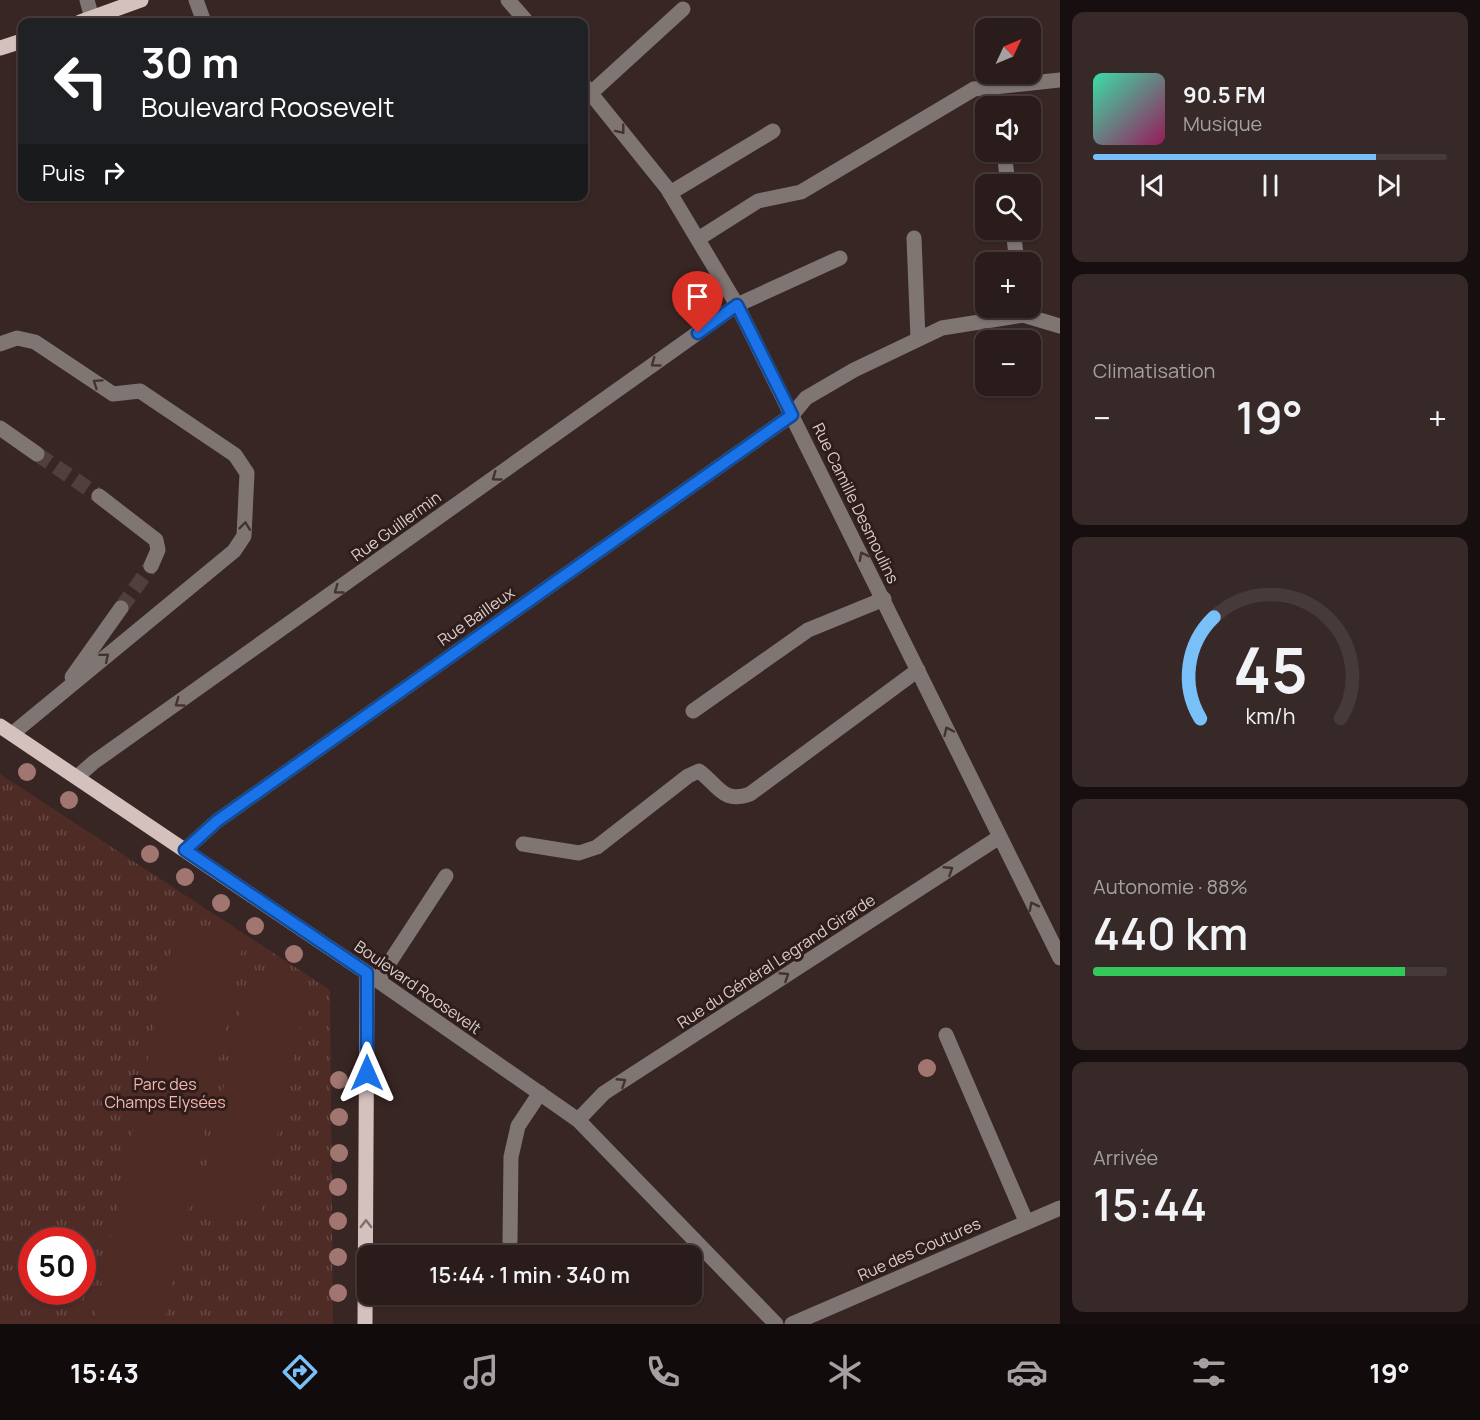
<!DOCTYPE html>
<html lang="fr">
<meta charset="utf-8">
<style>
:root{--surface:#2a1c1b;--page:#362928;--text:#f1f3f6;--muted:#a5a1a3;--line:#463a3a;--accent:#79bff8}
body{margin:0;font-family:Manrope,sans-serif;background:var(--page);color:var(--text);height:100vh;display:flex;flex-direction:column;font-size:22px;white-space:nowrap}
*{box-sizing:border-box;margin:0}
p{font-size:20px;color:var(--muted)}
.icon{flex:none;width:33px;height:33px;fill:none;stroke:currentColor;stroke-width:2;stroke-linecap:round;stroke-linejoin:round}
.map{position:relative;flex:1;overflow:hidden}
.side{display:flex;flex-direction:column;gap:12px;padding:12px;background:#170f0f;width:420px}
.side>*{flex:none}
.top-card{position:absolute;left:18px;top:18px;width:570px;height:183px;border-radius:12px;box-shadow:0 2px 4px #0004,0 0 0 2px var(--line);background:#202124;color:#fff;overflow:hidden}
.needle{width:39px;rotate:46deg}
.fabs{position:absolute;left:975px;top:18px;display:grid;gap:12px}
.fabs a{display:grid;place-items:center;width:66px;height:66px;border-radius:12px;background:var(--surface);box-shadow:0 2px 4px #0004,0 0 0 2px var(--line);font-size:30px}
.speed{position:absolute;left:18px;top:1227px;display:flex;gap:12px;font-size:30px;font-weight:700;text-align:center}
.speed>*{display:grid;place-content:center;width:78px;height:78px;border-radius:50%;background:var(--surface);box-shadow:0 2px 4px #0004,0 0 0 2px var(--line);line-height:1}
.speed .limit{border:9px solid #d22;background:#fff;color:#111}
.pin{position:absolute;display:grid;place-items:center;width:51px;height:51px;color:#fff;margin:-62px -26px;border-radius:50% 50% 50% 0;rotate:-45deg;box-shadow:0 0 6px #0007}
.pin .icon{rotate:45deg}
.me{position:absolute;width:66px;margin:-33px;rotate:0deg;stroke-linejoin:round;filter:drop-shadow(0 0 4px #0008)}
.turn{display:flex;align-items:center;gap:21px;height:126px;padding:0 24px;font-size:27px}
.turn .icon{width:78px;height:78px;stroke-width:2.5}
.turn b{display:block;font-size:42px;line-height:51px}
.then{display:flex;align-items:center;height:57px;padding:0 24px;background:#0003;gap:12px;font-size:22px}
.big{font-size:45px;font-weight:600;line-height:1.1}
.side .card{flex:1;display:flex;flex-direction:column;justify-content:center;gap:9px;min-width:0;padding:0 21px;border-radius:12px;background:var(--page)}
.side .dial{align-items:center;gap:0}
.dial svg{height:156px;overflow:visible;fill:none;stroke:var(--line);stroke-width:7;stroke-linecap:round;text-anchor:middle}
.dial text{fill:var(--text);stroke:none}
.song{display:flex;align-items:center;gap:18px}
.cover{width:72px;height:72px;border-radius:9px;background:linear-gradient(135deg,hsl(160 70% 55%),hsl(330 70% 35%))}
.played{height:6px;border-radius:3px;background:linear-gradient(90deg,var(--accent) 80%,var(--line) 80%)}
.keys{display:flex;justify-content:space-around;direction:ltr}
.heat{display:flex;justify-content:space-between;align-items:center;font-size:33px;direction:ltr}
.charge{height:9px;border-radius:4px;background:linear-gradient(90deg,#34c759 88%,var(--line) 0)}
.trip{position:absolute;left:357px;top:1245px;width:345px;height:60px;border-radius:12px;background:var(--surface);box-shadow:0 2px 4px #0004,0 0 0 2px var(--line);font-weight:600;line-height:60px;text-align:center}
.tabs{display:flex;height:96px;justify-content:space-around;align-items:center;background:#110b0b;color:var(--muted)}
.tabs .icon{width:42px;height:42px}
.tabs .active{color:var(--accent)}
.tabs b{font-size:27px;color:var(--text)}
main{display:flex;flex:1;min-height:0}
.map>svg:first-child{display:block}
.grass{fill:url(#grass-tufts);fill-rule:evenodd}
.garden{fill:#4f2b26}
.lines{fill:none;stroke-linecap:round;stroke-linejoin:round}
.minor-tunnel{stroke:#503f3d;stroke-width:15;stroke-dasharray:15 8;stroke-linecap:butt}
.minor{stroke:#7f7674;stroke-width:15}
.major{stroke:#d4c0bd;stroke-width:15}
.tree{fill:#a17670}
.oneway{stroke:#423330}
.oneway2{stroke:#816e6c}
.route-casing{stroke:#114b97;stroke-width:15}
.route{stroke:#1a73e8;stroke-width:10}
.labels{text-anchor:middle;stroke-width:6;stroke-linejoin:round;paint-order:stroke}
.street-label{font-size:16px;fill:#dacecc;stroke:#2e1d1a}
.park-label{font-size:16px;fill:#f7b7ae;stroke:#2e1d1a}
</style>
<main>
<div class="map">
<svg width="1060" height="1324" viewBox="0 0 1060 1324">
<defs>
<pattern id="grass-tufts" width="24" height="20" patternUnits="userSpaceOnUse" patternTransform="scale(1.5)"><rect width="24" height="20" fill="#4f2b26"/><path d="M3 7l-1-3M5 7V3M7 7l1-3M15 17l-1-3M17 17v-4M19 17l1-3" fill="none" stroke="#684944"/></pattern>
</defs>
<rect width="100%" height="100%" fill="#382624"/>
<path class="grass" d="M 0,774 L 330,990 L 333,1324 L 0,1324 ZM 32,1240 L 82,1240 L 82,1292 L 32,1292 Z"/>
<g class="garden">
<polygon points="176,925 244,939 164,1324 93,1324"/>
<polygon points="249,971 309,984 259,1222 197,1208"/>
</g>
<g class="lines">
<g class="minor-tunnel">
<polyline points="37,454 99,496"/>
<polyline points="121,608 151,566"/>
</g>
<g class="minor">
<polyline points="87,0 92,18"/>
<polyline points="196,0 204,22"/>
<polyline points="508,0 527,22"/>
<polyline points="584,85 667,188 737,305 1060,958"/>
<polyline points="591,93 683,9"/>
<polyline points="1004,152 1008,184"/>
<polyline points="670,193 773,131"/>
<polyline points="1013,230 1017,262"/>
<polyline points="914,238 918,339"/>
<polyline points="698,239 758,201 801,192 974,89 1060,80"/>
<polyline points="0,344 17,338 35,342 113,394 140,391 235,455 247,473 244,536 234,551 12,734"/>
<polyline points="0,428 37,454"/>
<polyline points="99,496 156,540 158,550 151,566"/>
<polyline points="72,677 121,608"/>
<polyline points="693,711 808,630 884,599"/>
<polyline points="77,777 94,762 737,305 840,258"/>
<path d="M 523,844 L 579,853 L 597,847 L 688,776 L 699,771 C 719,786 723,804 750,794 L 918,670"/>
<polyline points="185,850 217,821 792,415 806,398 854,370 942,328 1023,315 1060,326"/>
<polyline points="367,973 578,1120 776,1324"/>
<polyline points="378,980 446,876"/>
<polyline points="946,1035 1026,1221"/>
<polyline points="578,1120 604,1093 998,838"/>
<polyline points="510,1241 511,1157 518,1126 540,1093"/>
<polyline points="792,1324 1060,1208"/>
</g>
<g class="major">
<polyline points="80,22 141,0"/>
<polyline points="0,48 22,41"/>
<polyline points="0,726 367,973 365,1324"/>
</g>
</g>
<g class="tree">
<circle cx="27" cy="772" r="9"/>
<circle cx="69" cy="800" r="9"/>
<circle cx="150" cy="854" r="9"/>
<circle cx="185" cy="877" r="9"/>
<circle cx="221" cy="903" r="9"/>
<circle cx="255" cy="926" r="9"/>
<circle cx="294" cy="954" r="9"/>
<circle cx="927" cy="1068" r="9"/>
<circle cx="339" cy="1080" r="9"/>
<circle cx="339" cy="1117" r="9"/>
<circle cx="339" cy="1153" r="9"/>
<circle cx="338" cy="1187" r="9"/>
<circle cx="338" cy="1221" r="9"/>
<circle cx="338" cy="1257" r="9"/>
<circle cx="338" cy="1293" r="9"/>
</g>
<defs><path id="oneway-chevron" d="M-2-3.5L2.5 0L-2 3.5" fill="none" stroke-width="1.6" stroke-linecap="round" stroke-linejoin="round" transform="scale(1.5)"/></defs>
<g class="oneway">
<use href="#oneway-chevron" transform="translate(621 130) rotate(52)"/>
<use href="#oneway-chevron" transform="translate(655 363) rotate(144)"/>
<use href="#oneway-chevron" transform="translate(97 383) rotate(-146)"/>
<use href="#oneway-chevron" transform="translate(496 477) rotate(144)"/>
<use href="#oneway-chevron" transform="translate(245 526) rotate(-83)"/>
<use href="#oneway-chevron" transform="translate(863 556) rotate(-117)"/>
<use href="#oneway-chevron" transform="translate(338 590) rotate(144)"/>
<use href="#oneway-chevron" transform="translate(105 657) rotate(-40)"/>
<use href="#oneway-chevron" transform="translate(179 703) rotate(144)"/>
<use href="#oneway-chevron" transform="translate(948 731) rotate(-115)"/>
<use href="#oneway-chevron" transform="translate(949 870) rotate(-33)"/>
<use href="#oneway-chevron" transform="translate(1033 906) rotate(-117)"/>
<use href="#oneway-chevron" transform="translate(785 976) rotate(-33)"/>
<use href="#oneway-chevron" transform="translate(622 1082) rotate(-33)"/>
</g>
<use class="oneway2" href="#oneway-chevron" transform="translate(366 1224) rotate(-90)"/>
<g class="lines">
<defs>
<polyline id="route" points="367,1073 367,973 185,850 217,821 792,415 737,305 698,333"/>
</defs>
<use href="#route" class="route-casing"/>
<use href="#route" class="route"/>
</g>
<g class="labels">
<g class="street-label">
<text transform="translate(856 503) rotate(64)" y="6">Rue Camille Desmoulins</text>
<text transform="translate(396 526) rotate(-36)" y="6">Rue Guillermin</text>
<text transform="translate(476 616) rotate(-35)" y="6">Rue Bailleux</text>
<text transform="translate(776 961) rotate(-33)" y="6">Rue du Général Legrand Girarde</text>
<text transform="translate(418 987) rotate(35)" y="6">Boulevard Roosevelt</text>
<text transform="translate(919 1249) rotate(-24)" y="6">Rue des Coutures</text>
</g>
<g class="park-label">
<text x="165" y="1090">Parc des<tspan x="165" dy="18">Champs Elysées</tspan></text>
</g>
</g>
</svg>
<div class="fabs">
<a><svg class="needle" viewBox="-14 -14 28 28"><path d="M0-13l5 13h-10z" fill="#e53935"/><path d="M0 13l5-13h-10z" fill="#a5a1a3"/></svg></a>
<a><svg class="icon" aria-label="sound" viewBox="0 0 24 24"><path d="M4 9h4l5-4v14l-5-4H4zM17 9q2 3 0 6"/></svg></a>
<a><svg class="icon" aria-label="search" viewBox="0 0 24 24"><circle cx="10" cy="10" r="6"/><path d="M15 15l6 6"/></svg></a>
<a>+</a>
<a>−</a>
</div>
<div class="speed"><div class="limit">50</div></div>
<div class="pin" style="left:698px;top:333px;background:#d93025"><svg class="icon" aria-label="arrive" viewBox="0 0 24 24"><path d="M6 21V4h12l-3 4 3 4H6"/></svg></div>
<svg class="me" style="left:367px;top:1073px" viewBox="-20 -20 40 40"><path d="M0-17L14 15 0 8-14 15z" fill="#1a73e8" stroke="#fff" stroke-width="4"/></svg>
<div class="trip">15:44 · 1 min · 340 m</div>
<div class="top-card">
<div class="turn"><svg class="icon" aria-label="left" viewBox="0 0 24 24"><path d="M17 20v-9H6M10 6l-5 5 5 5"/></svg><div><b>30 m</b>Boulevard Roosevelt</div></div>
<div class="then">Puis<svg class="icon" aria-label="right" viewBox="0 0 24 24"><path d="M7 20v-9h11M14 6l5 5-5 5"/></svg></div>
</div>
</div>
<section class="side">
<div class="card">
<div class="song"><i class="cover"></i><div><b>90.5 FM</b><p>Musique</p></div></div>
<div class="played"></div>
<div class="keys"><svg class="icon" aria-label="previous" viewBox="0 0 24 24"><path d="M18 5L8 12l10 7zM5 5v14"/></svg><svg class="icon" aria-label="pause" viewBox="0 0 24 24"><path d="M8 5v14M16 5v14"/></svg><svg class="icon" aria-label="next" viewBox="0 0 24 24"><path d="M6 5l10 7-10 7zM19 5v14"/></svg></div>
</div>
<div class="card"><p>Climatisation</p>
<div class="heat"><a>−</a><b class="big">19°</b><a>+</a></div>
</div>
<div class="card dial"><svg viewBox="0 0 100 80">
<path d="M14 69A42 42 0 1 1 86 69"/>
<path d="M14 69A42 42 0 0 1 21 17" stroke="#79bff8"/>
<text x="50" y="56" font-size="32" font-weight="700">45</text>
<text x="50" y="72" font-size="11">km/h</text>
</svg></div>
<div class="card"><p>Autonomie · 88%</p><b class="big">440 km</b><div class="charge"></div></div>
<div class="card"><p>Arrivée</p><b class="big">15:44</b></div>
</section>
</main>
<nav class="tabs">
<b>15:43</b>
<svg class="icon active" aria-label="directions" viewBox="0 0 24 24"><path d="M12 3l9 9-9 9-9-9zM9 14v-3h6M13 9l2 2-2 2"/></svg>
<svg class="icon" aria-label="music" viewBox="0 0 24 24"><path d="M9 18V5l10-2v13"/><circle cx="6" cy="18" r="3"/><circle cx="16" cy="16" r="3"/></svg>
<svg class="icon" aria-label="phone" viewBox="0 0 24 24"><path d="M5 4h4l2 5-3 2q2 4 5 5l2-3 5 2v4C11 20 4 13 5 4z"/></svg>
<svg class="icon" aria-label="climate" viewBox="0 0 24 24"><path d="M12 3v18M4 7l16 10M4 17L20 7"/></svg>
<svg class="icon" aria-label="car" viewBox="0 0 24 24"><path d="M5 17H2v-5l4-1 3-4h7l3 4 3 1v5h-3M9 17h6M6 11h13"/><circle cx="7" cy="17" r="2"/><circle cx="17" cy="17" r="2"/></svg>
<svg class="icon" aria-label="filters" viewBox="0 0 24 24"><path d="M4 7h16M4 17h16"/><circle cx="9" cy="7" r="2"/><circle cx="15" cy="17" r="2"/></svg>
<b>19°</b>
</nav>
